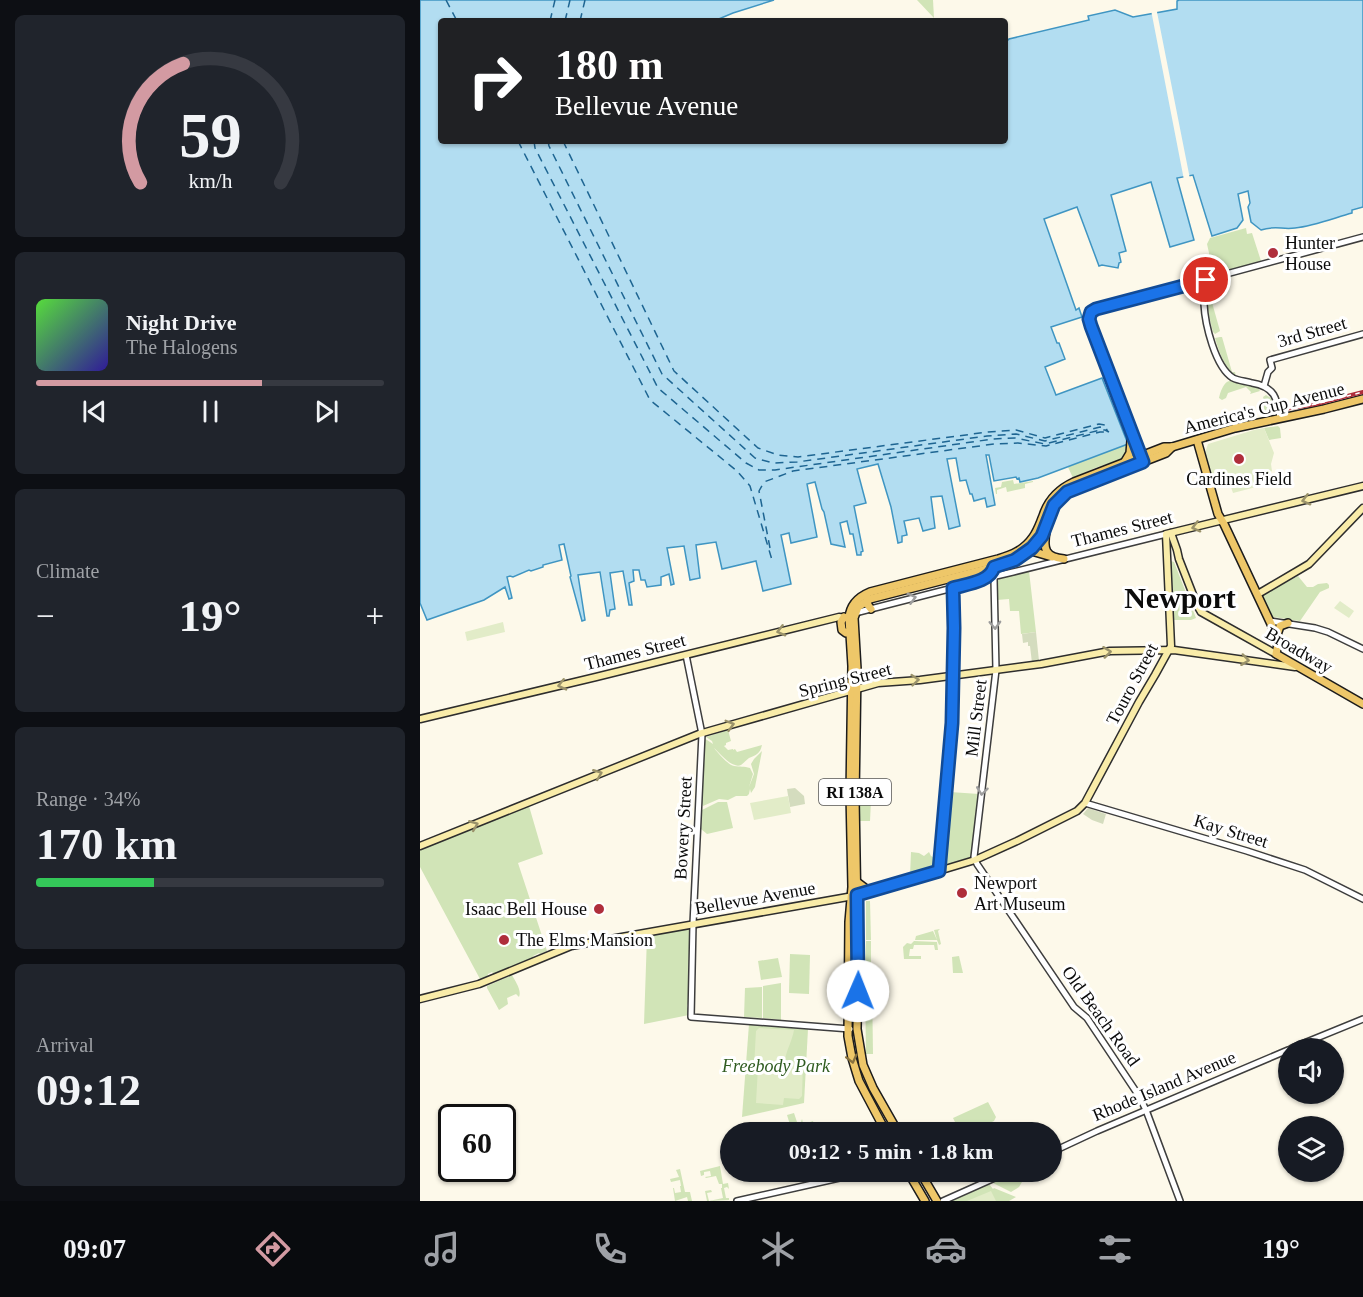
<!DOCTYPE html>
<meta charset="utf-8">
<style>
:root{--surface:#171b24;--page:#20242c;--text:#f1f3f6;--muted:#9ea1a6;--line:#363941;--accent:#d39aa2}
body{margin:0;font-family:Georgia,serif;background:var(--page);color:var(--text);height:100vh;display:flex;flex-direction:column;font-size:22px;white-space:nowrap}
*{box-sizing:border-box;margin:0}
p{font-size:20px;color:var(--muted)}
.icon{flex:none;width:33px;height:33px;fill:none;stroke:currentColor;stroke-width:2;stroke-linecap:round;stroke-linejoin:round}
.map{position:relative;flex:1;overflow:hidden}
.panel{display:flex;flex-direction:column;gap:15px;padding:15px;background:#0d0f14;width:420px}
.panel>*{flex:none}
.hud{position:absolute;left:18px;top:18px;width:570px;height:126px;border-radius:6px;box-shadow:0 2px 4px #0004;background:#202124;color:#fff;overflow:hidden}
.buttons{position:absolute;left:858px;top:1038px;display:grid;gap:12px}
.buttons a{display:grid;place-items:center;width:66px;height:66px;border-radius:50%;background:var(--surface);box-shadow:0 2px 4px #0004;font-size:30px}
.speed{position:absolute;left:18px;top:1104px;display:flex;gap:12px;font-size:30px;font-weight:700;text-align:center}
.speed>*{display:grid;place-content:center;width:78px;height:78px;border-radius:50%;background:var(--surface);box-shadow:0 2px 4px #0004;line-height:1}
.speed .limit{border:3px solid #111;border-radius:9px;background:#fff;color:#111}
.pin{position:absolute;display:grid;place-items:center;width:51px;height:51px;color:#fff;margin:-26px;border:3px solid #fff;border-radius:50%;box-shadow:0 2px 6px #0007}
.me{position:absolute;width:66px;margin:-33px;rotate:1deg;stroke-linejoin:round;filter:drop-shadow(0 0 4px #0008)}
.turn{display:flex;align-items:center;gap:21px;height:126px;padding:0 18px;font-size:27px}
.turn .icon{width:78px;height:78px;stroke-width:2.5}
.turn b{display:block;font-size:42px;line-height:51px}
.big{font-size:45px;font-weight:700;line-height:1.1}
.panel .widget{flex:1;display:flex;flex-direction:column;justify-content:center;gap:9px;min-width:0;padding:0 21px;border-radius:9px;background:var(--page)}
.panel .dial{align-items:center;gap:0}
.dial svg{height:156px;overflow:visible;fill:none;stroke:var(--line);stroke-width:7;stroke-linecap:round;text-anchor:middle}
.dial text{fill:var(--text);stroke:none}
.song{display:flex;align-items:center;gap:18px}
.cover{width:72px;height:72px;border-radius:9px;background:linear-gradient(135deg,hsl(110 70% 55%),hsl(250 70% 35%))}
.played{height:6px;border-radius:3px;background:linear-gradient(90deg,var(--accent) 65%,var(--line) 65%)}
.keys{display:flex;justify-content:space-around;direction:ltr}
.heat{display:flex;justify-content:space-between;align-items:center;font-size:33px;direction:ltr}
.charge{height:9px;border-radius:4px;background:linear-gradient(90deg,#34c759 34%,var(--line) 0)}
.trip{position:absolute;left:300px;top:1122px;width:342px;height:60px;border-radius:30px;background:var(--surface);box-shadow:0 2px 4px #0004;font-weight:700;line-height:60px;text-align:center}
.tabs{display:flex;height:96px;justify-content:space-around;align-items:center;background:#090b0e;color:var(--muted)}
.tabs .icon{width:42px;height:42px}
.tabs .on{color:var(--accent)}
.tabs b{font-size:27px;color:var(--text)}
main{display:flex;flex:1;min-height:0}
.map>svg:first-child{display:block}
.green{fill:#d1e4b7}
.cemetery{fill:#d4dcbe}
.pitch{fill:#e2ecc8}
.water{fill:#b2ddf1;stroke:#3f95c2;stroke-width:1.5}
.pier{fill:#fdf9ea}
.lines{fill:none;stroke-linecap:round;stroke-linejoin:round}
.ferry{stroke:#1e6592;stroke-width:1.5;stroke-dasharray:8 6;stroke-linecap:butt}
.tertiary-casing{stroke:#3e3e3e;stroke-width:8}
.secondary-casing{stroke:#2d2d2d;stroke-width:9}
.primary-casing{stroke:#1c1c1c;stroke-width:10}
.tertiary{stroke:#fff;stroke-width:5}
.secondary{stroke:#f9eca9;stroke-width:6}
.primary{stroke:#eec769;stroke-width:7}
.rail-casing{stroke:#af2e3b;stroke-width:4}
.rail{stroke:#fff;stroke-width:1.5;stroke-dasharray:4.5;stroke-linecap:butt}
.oneway{stroke:#9a926a}
.oneway2{stroke:#9d9d9d}
.oneway3{stroke:#88723f}
.route-casing{stroke:#114b97;stroke-width:15}
.route{stroke:#1a73e8;stroke-width:10}
.poi-dot{fill:#af2e3b;stroke:#fff;stroke-width:2}
.labels{text-anchor:middle;stroke-width:6;stroke-linejoin:round;paint-order:stroke}
.shield{fill:#fff;stroke:#545454;stroke-width:1.5}
.shield-label{font-size:16px;font-weight:bold;fill:#0b0b0b}
.poi-label{font-size:18px;fill:#0b0b0b;stroke:#fff;text-anchor:start}
.street-label{font-size:18px;fill:#0b0b0b;stroke:#fff}
.park-label{font-size:18px;font-style:italic;fill:#305c21;stroke:#fff}
.town-label{font-size:30px;font-weight:bold;fill:#0b0b0b;stroke:#fff}
</style>
<main>
<section class="panel">
<div class="widget dial"><svg viewBox="0 0 100 80">
<path d="M14 69A42 42 0 1 1 86 69"/>
<path d="M14 69A42 42 0 0 1 36 8" stroke="#d39aa2"/>
<text x="50" y="56" font-size="32" font-weight="700">59</text>
<text x="50" y="72" font-size="11">km/h</text>
</svg></div>
<div class="widget">
<div class="song"><i class="cover"></i><div><b>Night Drive</b><p>The Halogens</p></div></div>
<div class="played"></div>
<div class="keys"><svg class="icon" aria-label="previous" viewBox="0 0 24 24"><path d="M18 5L8 12l10 7zM5 5v14"/></svg><svg class="icon" aria-label="pause" viewBox="0 0 24 24"><path d="M8 5v14M16 5v14"/></svg><svg class="icon" aria-label="next" viewBox="0 0 24 24"><path d="M6 5l10 7-10 7zM19 5v14"/></svg></div>
</div>
<div class="widget"><p>Climate</p>
<div class="heat"><a>−</a><b class="big">19°</b><a>+</a></div>
</div>
<div class="widget"><p>Range · 34%</p><b class="big">170 km</b><div class="charge"></div></div>
<div class="widget"><p>Arrival</p><b class="big">09:12</b></div>
</section>
<div class="map">
<svg width="943" height="1201" viewBox="0 0 943 1201">
<rect width="100%" height="100%" fill="#fdf9ea"/>
<g class="green">
<polygon points="497,0 513,0 514,18"/>
<polygon points="826,228 827,234 832,233 841,261 790,276 789,271 789,253 787,244 790,238"/>
<path d="M 789,283 L 790,283 L 792,288 L 788,289 L 789,294 L 788,296 L 791,299 L 800,331 L 795,334 L 793,332 C 789,317 785,299 789,283 Z"/>
<path d="M 800,337 L 802,337 L 812,372 L 815,372 L 816,376 C 804,367 799,352 795,338 Z"/>
<path d="M 809,381 L 838,388 L 840,391 L 830,394 L 831,392 L 826,387 L 808,393 L 806,398 L 802,400 L 799,398 C 800,393 803,383 809,381 Z"/>
<polygon points="846,395 851,398 853,410 850,413 842,414 839,410 844,400 843,397"/>
<polygon points="858,426 860,428 861,438 849,440 844,428"/>
<polygon points="708,444 708,450 702,459 675,468 653,478 648,467"/>
<polygon points="593,480 594,484 613,481 613,482 605,484 605,488 587,492 586,487 577,490 577,494 576,494 575,488 581,487 582,482"/>
<polygon points="751,561 754,562 776,618 771,620 752,620 750,563"/>
<polygon points="609,571 616,632 601,634 599,611 590,611 589,599 577,600 577,582 580,578"/>
<polygon points="878,576 887,587 893,587 898,584 907,583 909,585 909,588 900,592 880,621 853,617 851,614 841,596"/>
<path d="M 308,730 L 311,741 L 306,743 L 306,745 L 304,746 L 308,750 L 313,749 L 313,750 L 315,749 L 317,752 L 342,745 C 340,754 336,755 329,758 C 326,760 324,763 321,765 C 312,769 300,753 294,748 C 298,753 308,765 314,766 C 320,767 324,766 330,768 L 333,774 L 329,787 L 334,774 L 331,764 L 334,759 L 342,751 L 335,787 L 329,796 L 331,793 L 330,789 L 329,794 L 327,796 L 316,796 L 308,800 L 299,799 L 283,806 L 282,803 L 284,738 L 293,744 L 292,741 L 286,737 Z"/>
<polygon points="530,792 559,794 551,857 526,865 523,861"/>
<polygon points="439,800 451,800 450,821 439,821"/>
<polygon points="298,802 307,802 313,828 287,834 281,829 282,810"/>
<polygon points="109,806 123,854 98,863 127,951 120,954 119,953 113,956 114,958 74,974 72,972 68,974 67,977 60,979 0,867 0,850"/>
<polygon points="491,852 499,853 504,856 509,852 511,856 517,859 515,867 490,876"/>
<polygon points="446,901 450,901 451,940 446,940"/>
<polygon points="441,902 444,902 443,972 440,972"/>
<polygon points="270,929 269,1003 267,1005 269,1015 224,1024 227,936"/>
<polygon points="520,929 518,931 521,944 519,945 517,940 495,940 496,936 513,931 517,940 514,930"/>
<polygon points="446,941 451,941 451,972 445,972"/>
<polygon points="494,941 517,942 518,950 515,950 514,945 494,945 493,949 490,949 489,956 501,956 501,959 484,959 483,947 487,943 491,944"/>
<polygon points="370,954 390,955 389,994 369,993"/>
<polygon points="539,956 543,973 533,973 532,957"/>
<polygon points="358,958 362,977 341,980 338,961"/>
<path d="M 92,975 C 95,981 102,990 99,997 L 96,994 L 87,998 L 88,1004 L 79,1010 L 67,988 L 67,986 Z"/>
<polygon points="445,981 452,981 453,1054 446,1054"/>
<polygon points="361,983 361,1020 343,1018 343,986"/>
<polygon points="342,987 342,1018 324,1017 325,988"/>
<polygon points="329,1024 388,1029 384,1103 322,1117"/>
<polygon points="568,1102 576,1117 574,1121 570,1123 573,1130 566,1132 562,1124 556,1127 559,1132 540,1132 533,1118"/>
<polygon points="374,1113 377,1122 381,1122 382,1119 383,1123 385,1124 385,1122 390,1123 390,1122 393,1121 395,1128 398,1128 399,1131 388,1132 386,1127 379,1129 378,1127 371,1128 367,1115"/>
<polygon points="300,1166 303,1184 308,1183 309,1189 307,1187 304,1188 306,1198 309,1198 309,1200 287,1201 285,1191 291,1190 292,1192 287,1193 289,1201 303,1198 301,1188 302,1188 302,1184 299,1184 296,1176 286,1178 285,1177 291,1176 290,1171 284,1172 284,1175 281,1176 280,1171"/>
<polygon points="260,1169 265,1192 270,1192 272,1201 268,1201 267,1197 255,1201 253,1188 254,1188 255,1193 261,1192 260,1186 261,1186 260,1180 251,1182 250,1179 259,1177 256,1170"/>
<polygon points="596,1172 608,1172 599,1187 591,1192 573,1183"/>
<polygon points="569,1184 573,1189 574,1188 596,1197 589,1201 531,1201"/>
</g>
<g class="cemetery">
<polygon points="616,632 619,661 612,663 610,646 608,646 608,642 603,643 602,634"/>
<polygon points="375,788 384,796 385,804 370,807 367,789"/>
<polygon points="668,808 686,814 683,824 672,820 663,814"/>
</g>
<g class="pitch">
<polygon points="844,428 854,453 851,464 852,471 838,479 840,486 813,493 809,481 804,482 802,478 792,481 785,453 788,444 834,430"/>
<polygon points="920,601 934,611 929,618 914,608"/>
<polygon points="83,622 85,632 47,641 45,632"/>
<polygon points="368,796 371,813 334,820 330,803"/>
<path d="M 339,1028 L 374,1030 C 372,1042 366,1050 365,1061 L 383,1062 L 382,1096 L 379,1099 L 364,1098 L 363,1105 L 336,1103 L 338,1067 L 334,1067 L 336,1031 Z"/>
<polygon points="571,1191 576,1201 547,1201"/>
</g>
<path class="water" d="M 0,0 L 354,0 L 313,13 L 294,21 L 21,21 L 21,141 L 585,141 L 585,43 L 589,39 L 669,20 L 668,16 L 695,10 L 713,17 L 757,9 L 757,1 L 759,0 L 943,0 L 943,207 L 932,210 L 932,213 C 914,218 894,226 875,228 C 862,230 856,225 841,230 L 831,222 L 828,207 L 830,203 L 828,191 L 818,194 L 823,220 L 817,228 L 792,236 L 773,175 L 757,178 L 774,240 L 750,247 L 731,182 L 691,195 L 706,251 L 699,253 L 701,262 L 699,263 L 698,268 L 682,265 L 679,266 L 657,207 L 624,219 L 656,310 L 659,308 L 662,317 L 631,327 L 637,343 L 639,343 L 645,359 L 625,367 L 636,395 L 682,378 L 708,444 L 618,478 L 600,482 L 599,478 L 597,479 L 596,477 L 574,481 L 569,455 L 566,455 L 575,505 L 567,507 L 565,498 L 554,501 L 552,494 L 550,494 L 546,480 L 540,481 L 536,458 L 527,459 L 540,526 L 529,529 L 522,496 L 511,497 L 515,528 L 503,531 L 499,518 L 484,521 L 487,535 L 482,536 L 482,542 L 478,543 L 471,507 L 458,464 L 437,469 L 446,503 L 434,506 L 443,551 L 441,552 L 441,555 L 437,555 L 433,534 L 430,534 L 427,521 L 420,523 L 425,547 L 411,544 L 404,512 L 402,509 L 395,482 L 387,484 L 397,537 L 371,543 L 369,533 L 361,535 L 371,584 L 343,591 L 336,561 L 302,569 L 296,542 L 276,545 L 280,578 L 270,580 L 264,546 L 247,548 L 254,584 L 251,585 L 249,574 L 241,577 L 241,585 L 227,587 L 225,580 L 221,580 L 219,570 L 213,570 L 214,581 L 209,583 L 212,605 L 209,605 L 203,571 L 190,573 L 195,609 L 190,610 L 189,616 L 187,616 L 180,572 L 158,575 L 165,620 L 162,621 L 150,577 L 151,576 L 144,544 L 139,545 L 142,560 L 123,565 L 123,567 L 111,571 L 109,570 L 93,577 L 90,576 L 87,577 L 92,598 L 89,599 L 85,587 L 64,600 L 7,620 L 0,603 Z"/>
<polygon class="pier" points="737,9 737,12 770,179 764,180 731,10"/>
<g class="lines">
<g class="ferry">
<polyline points="26,0 37,21"/>
<polyline points="130,21 135,0"/>
<polyline points="145,21 150,0"/>
<polyline points="160,21 165,0"/>
<polyline points="98,141 230,400 317,471 330,486 352,560"/>
<polyline points="114,141 115,148 238,388 326,463 339,470 355,470 573,439 595,438 625,444 680,430 685,430 689,432"/>
<polyline points="128,141 129,146 242,374 335,458 353,463 377,462 567,436 596,434 625,441 680,427 686,428 688,432"/>
<polyline points="143,141 254,371 338,448 358,455 378,457 568,432 596,430 625,438 679,424 685,425 688,429"/>
<polyline points="350,548 339,491 344,482 373,471 574,444 598,443 626,446 680,432 688,432"/>
</g>
<defs>
<g id="tertiary">
<path d="M 786,280 C 785,288 784,296 784,304 C 785,324 795,367 813,378 C 819,381 826,381 832,383 C 855,387 857,398 860,418"/>
<path d="M 769,285 C 777,286 780,291 783,298"/>
<polyline points="844,386 848,372 852,368 850,360 943,334"/>
<polyline points="712,442 719,461"/>
<path d="M 722,458 L 670,323 C 668,316 669,312 677,309 L 943,237"/>
<polyline points="573,579 576,576 593,572 746,534"/>
<polyline points="574,579 576,670 554,857 557,864 654,1007 667,1018 719,1096 726,1110 760,1201"/>
<polyline points="435,613 564,580"/>
<polyline points="850,621 895,628 908,632 943,649"/>
<polyline points="266,655 282,734 273,924 271,1017 430,1029"/>
<polyline points="665,803 827,851 885,870 943,899"/>
<polyline points="519,871 532,723 535,614 533,588"/>
<polyline points="872,1048 943,1019"/>
<polyline points="632,1152 677,1131 868,1050"/>
<polyline points="317,1201 446,1172"/>
<polyline points="523,1201 588,1172"/>
</g>
<g id="secondary">
<polyline points="751,533 757,550 759,559 777,605 781,612 856,654"/>
<polyline points="838,594 889,564 943,508"/>
<polyline points="0,719 176,677 419,617 428,618"/>
<polyline points="0,846 279,734 458,683 500,680 621,664 690,651 754,650 875,667"/>
<polyline points="0,999 59,984 151,946 439,895 555,860 597,841 657,811 665,803 719,702 735,675 751,646 746,534 943,486"/>
</g>
<g id="primary">
<polyline points="777,440 798,514 804,524 852,626 858,644 856,654 943,704"/>
<polyline points="704,463 710,453 711,441"/>
<path d="M 626,532 C 623,549 625,557 644,559"/>
<polyline points="608,550 632,557"/>
<path d="M 563,580 C 569,575 576,572 573,563"/>
<polyline points="447,598 448,605 451,609"/>
<polyline points="424,617 421,622 422,630 426,633 434,632"/>
<polyline points="857,635 860,626 868,623"/>
<polyline points="437,882 449,891"/>
<path d="M 466,1132 L 439,1081 L 432,1058 L 428,1036 L 429,922 L 432,887 L 430,794 L 432,666 L 429,618 C 430,605 438,597 450,592 L 578,559 C 592,555 604,550 613,537 C 618,530 620,523 623,516 C 628,500 639,489 654,482 L 744,447 L 752,447 L 815,428 L 904,409 L 943,399"/>
<path d="M 478,1132 L 453,1088 L 443,1065 L 437,1029 L 438,971 L 435,798 L 437,669 L 434,618 L 438,607 L 450,599 L 582,565 C 599,560 614,550 623,533 C 634,513 631,499 656,488 L 746,453 L 752,447"/>
<polyline points="488,1172 505,1201"/>
<polyline points="500,1172 517,1201"/>
</g>
</defs>
<use href="#tertiary" class="tertiary-casing"/>
<use href="#secondary" class="secondary-casing"/>
<use href="#primary" class="primary-casing"/>
<use href="#tertiary" class="tertiary"/>
<use href="#secondary" class="secondary"/>
<use href="#primary" class="primary"/>
<defs>
<polyline id="rail" points="865,409 896,404 943,392"/>
</defs>
<use href="#rail" class="rail-casing"/>
<use href="#rail" class="rail"/>
</g>
<defs><path id="oneway-chevron" d="M-2-3.5L2.5 0L-2 3.5" fill="none" stroke-width="1.6" stroke-linecap="round" stroke-linejoin="round" transform="scale(1.5)"/></defs>
<g class="oneway">
<use href="#oneway-chevron" transform="translate(886 500) rotate(166)"/>
<use href="#oneway-chevron" transform="translate(776 527) rotate(166)"/>
<use href="#oneway-chevron" transform="translate(361 631) rotate(166)"/>
<use href="#oneway-chevron" transform="translate(687 652) rotate(-7)"/>
<use href="#oneway-chevron" transform="translate(825 660) rotate(7)"/>
<use href="#oneway-chevron" transform="translate(495 680) rotate(-5)"/>
<use href="#oneway-chevron" transform="translate(142 685) rotate(167)"/>
<use href="#oneway-chevron" transform="translate(310 725) rotate(-16)"/>
<use href="#oneway-chevron" transform="translate(178 774) rotate(-22)"/>
<use href="#oneway-chevron" transform="translate(54 825) rotate(-22)"/>
</g>
<g class="oneway2">
<use href="#oneway-chevron" transform="translate(492 598) rotate(-15)"/>
<use href="#oneway-chevron" transform="translate(575 625) rotate(88)"/>
<use href="#oneway-chevron" transform="translate(562 791) rotate(97)"/>
</g>
<use class="oneway3" href="#oneway-chevron" transform="translate(432 1059) rotate(76)"/>
<g class="lines">
<defs>
<path id="route" d="M 438,991 L 437,895 L 519,871 L 532,723 L 534,628 L 533,588 C 547,584 570,582 574,567 L 595,560 L 612,548 L 622,536 L 634,505 L 647,492 L 723,462 L 671,326 L 669,319 L 671,312 L 676,309 L 786,280"/>
</defs>
<use href="#route" class="route-casing"/>
<use href="#route" class="route"/>
</g>
<g class="poi-dot">
<circle cx="853" cy="253" r="6"/>
<circle cx="819" cy="459" r="6"/>
<circle cx="542" cy="893" r="6"/>
<circle cx="179" cy="909" r="6"/>
<circle cx="84" cy="940" r="6"/>
</g>
<g class="labels">
<rect class="shield" x="399" y="779" width="72" height="26" rx="4.5"/>
<g class="shield-label">
<text x="435" y="798">RI 138A</text>
</g>
<g class="poi-label">
<text x="865" y="249">Hunter<tspan x="865" dy="21">House</tspan></text>
<text x="819" y="485" text-anchor="middle">Cardines Field</text>
<text x="554" y="889">Newport<tspan x="554" dy="21">Art Museum</tspan></text>
<text x="167" y="915" text-anchor="end">Isaac Bell House</text>
<text x="96" y="946">The Elms Mansion</text>
</g>
<g class="street-label">
<text transform="translate(892 332) rotate(-16)" y="6">3rd Street</text>
<text transform="translate(844 408) rotate(-14)" y="6">America's Cup Avenue</text>
<text transform="translate(702 529) rotate(-14)" y="6">Thames Street</text>
<text transform="translate(879 650) rotate(30)" y="6">Broadway</text>
<text transform="translate(215 652) rotate(-14)" y="6">Thames Street</text>
<text transform="translate(425 680) rotate(-14)" y="6">Spring Street</text>
<text transform="translate(712 684) rotate(-62)" y="6">Touro Street</text>
<text transform="translate(556 718) rotate(-83)" y="6">Mill Street</text>
<text transform="translate(263 828) rotate(-87)" y="6">Bowery Street</text>
<text transform="translate(811 831) rotate(17)" y="6">Kay Street</text>
<text transform="translate(335 898) rotate(-10)" y="6">Bellevue Avenue</text>
<text transform="translate(681 1016) rotate(54)" y="6">Old Beach Road</text>
<text transform="translate(744 1086) rotate(-23)" y="6">Rhode Island Avenue</text>
</g>
<g class="park-label">
<text x="356" y="1072">Freebody Park</text>
</g>
<g class="town-label">
<text x="760" y="608">Newport</text>
</g>
</g>
</svg>
<div class="buttons">
<a><svg class="icon" aria-label="sound" viewBox="0 0 24 24"><path d="M4 9h4l5-4v14l-5-4H4zM17 9q2 3 0 6"/></svg></a>
<a><svg class="icon" aria-label="layers" viewBox="0 0 24 24"><path d="M12 4l9 5-9 5-9-5zM3 14l9 5 9-5"/></svg></a>
</div>
<div class="speed"><div class="limit">60</div></div>
<div class="pin" style="left:786px;top:280px;background:#d93025"><svg class="icon" aria-label="arrive" viewBox="0 0 24 24"><path d="M6 21V4h12l-3 4 3 4H6"/></svg></div>
<svg class="me" style="left:438px;top:991px" viewBox="-20 -20 40 40"><circle r="19" fill="#fff"/><path d="M0-13L10 11 0 6-10 11z" fill="#1a73e8"/></svg>
<div class="trip">09:12 · 5 min · 1.8 km</div>
<div class="hud">
<div class="turn"><svg class="icon" aria-label="right" viewBox="0 0 24 24"><path d="M7 20v-9h11M14 6l5 5-5 5"/></svg><div><b>180 m</b>Bellevue Avenue</div></div>
</div>
</div>
</main>
<nav class="tabs">
<b>09:07</b>
<svg class="icon on" aria-label="directions" viewBox="0 0 24 24"><path d="M12 3l9 9-9 9-9-9zM9 14v-3h6M13 9l2 2-2 2"/></svg>
<svg class="icon" aria-label="music" viewBox="0 0 24 24"><path d="M9 18V5l10-2v13"/><circle cx="6" cy="18" r="3"/><circle cx="16" cy="16" r="3"/></svg>
<svg class="icon" aria-label="phone" viewBox="0 0 24 24"><path d="M5 4h4l2 5-3 2q2 4 5 5l2-3 5 2v4C11 20 4 13 5 4z"/></svg>
<svg class="icon" aria-label="climate" viewBox="0 0 24 24"><path d="M12 3v18M4 7l16 10M4 17L20 7"/></svg>
<svg class="icon" aria-label="car" viewBox="0 0 24 24"><path d="M5 17H2v-5l4-1 3-4h7l3 4 3 1v5h-3M9 17h6M6 11h13"/><circle cx="7" cy="17" r="2"/><circle cx="17" cy="17" r="2"/></svg>
<svg class="icon" aria-label="filters" viewBox="0 0 24 24"><path d="M4 7h16M4 17h16"/><circle cx="9" cy="7" r="2"/><circle cx="15" cy="17" r="2"/></svg>
<b>19°</b>
</nav>
